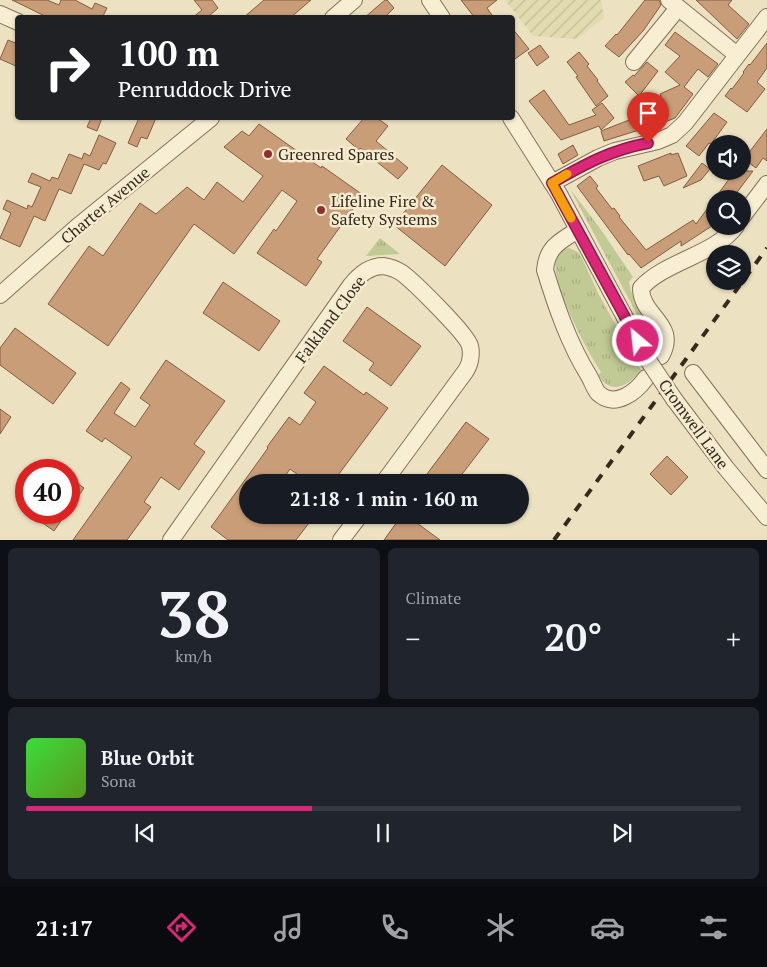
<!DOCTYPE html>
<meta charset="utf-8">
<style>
:root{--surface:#171b24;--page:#20242c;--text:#f1f3f6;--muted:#9ea1a6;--line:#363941;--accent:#db2777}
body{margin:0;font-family:"PT Serif",serif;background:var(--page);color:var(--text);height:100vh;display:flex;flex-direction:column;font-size:19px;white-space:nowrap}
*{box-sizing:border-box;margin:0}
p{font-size:16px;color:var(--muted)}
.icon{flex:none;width:28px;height:28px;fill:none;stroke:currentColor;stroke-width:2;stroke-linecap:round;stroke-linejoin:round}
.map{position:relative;height:540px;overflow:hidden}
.sheet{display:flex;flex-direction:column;gap:8px;padding:8px;background:#0d0f14;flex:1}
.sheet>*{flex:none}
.guide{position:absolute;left:15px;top:15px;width:500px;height:105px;border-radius:5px;box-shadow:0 1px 4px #0004;background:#202124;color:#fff;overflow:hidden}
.buttons{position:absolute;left:706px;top:135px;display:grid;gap:10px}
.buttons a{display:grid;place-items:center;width:45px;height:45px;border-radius:50%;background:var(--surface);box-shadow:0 1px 4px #0004;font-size:25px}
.speed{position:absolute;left:15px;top:459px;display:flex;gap:10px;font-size:25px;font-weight:700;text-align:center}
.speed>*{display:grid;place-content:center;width:65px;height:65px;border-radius:50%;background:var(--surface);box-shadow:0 1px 4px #0004;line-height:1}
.speed .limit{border:8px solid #d22;background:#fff;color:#111}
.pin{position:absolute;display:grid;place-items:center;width:42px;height:42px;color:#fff;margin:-51px -21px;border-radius:50% 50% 50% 0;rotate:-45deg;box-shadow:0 0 5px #0007}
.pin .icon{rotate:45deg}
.me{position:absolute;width:55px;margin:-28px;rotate:332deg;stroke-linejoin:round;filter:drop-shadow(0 0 4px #0008)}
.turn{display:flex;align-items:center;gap:18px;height:105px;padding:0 20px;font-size:22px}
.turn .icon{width:65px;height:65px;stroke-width:2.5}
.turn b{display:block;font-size:35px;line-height:42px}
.big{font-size:38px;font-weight:700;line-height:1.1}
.sheet .card{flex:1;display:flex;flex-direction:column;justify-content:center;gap:8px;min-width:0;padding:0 18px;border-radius:8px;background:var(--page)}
.sheet .dial{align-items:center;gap:0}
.dial b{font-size:65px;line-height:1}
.song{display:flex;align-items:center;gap:15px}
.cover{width:60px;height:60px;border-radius:8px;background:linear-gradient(135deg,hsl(120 70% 55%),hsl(90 70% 35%))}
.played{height:5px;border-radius:2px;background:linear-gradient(90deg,var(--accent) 40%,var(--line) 40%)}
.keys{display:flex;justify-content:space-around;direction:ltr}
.heat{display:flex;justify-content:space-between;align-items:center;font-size:28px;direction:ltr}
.sheet .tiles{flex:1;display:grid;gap:8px;grid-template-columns:1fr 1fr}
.card:last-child{grid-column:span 2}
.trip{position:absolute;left:239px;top:474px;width:290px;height:50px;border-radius:25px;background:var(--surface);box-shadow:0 1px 4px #0004;font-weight:700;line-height:50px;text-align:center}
.tab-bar{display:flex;height:80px;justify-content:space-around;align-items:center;background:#090b0e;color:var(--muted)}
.tab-bar .icon{width:35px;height:35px}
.tab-bar .on{color:var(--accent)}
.tab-bar b{font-size:22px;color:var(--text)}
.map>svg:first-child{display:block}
.farmland{fill:url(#farmland-furrows)}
.grass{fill:url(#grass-tufts)}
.building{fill:#c99d78;stroke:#835d40}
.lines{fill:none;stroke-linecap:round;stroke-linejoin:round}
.minor-casing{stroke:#857259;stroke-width:18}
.minor{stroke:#f7eed4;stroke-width:16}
.rail{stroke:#352a1d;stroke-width:4;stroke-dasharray:9 9;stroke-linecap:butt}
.minor-bridge-casing{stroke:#857259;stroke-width:18;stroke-linecap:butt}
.minor-bridge{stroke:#f7eed4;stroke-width:16}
.route-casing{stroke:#8e194d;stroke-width:12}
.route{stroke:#db2777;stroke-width:9}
.slow{stroke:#f59e0b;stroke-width:9}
.poi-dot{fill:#922f2b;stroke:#f4ebd0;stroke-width:2}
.labels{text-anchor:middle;stroke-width:5;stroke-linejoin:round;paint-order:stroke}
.poi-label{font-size:16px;fill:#352a1d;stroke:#f4ebd0;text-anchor:start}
.street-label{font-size:16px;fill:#352a1d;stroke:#f4ebd0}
</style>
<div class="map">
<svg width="767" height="540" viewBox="0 0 767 540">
<defs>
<pattern id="farmland-furrows" width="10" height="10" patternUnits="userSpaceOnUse" patternTransform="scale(1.25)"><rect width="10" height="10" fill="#e1dbaf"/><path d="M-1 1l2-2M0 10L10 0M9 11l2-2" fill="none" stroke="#c2bc96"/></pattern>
<pattern id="grass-tufts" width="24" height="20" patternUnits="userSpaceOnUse" patternTransform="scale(1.25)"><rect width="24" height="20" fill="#c1ca95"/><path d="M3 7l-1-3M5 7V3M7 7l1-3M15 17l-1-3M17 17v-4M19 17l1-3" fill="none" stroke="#a6ae80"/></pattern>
</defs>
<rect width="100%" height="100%" fill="#ece1c1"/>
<polygon class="farmland" points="505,0 601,0 604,18 577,39 533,36"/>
<g class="grass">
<polygon points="570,189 599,227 633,277 629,282 631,291 637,305 658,334 658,350 639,318"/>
<polygon points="380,238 400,254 366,256"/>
<path d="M 569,248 L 578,252 L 582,258 L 599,295 L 641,370 C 628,386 612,396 598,375 L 601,372 C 586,349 549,281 556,255 L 564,249 Z"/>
</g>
<g class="building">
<polygon points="12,0 47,0 59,5 61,0 75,0 92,9 95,3 107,8 103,16 106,18 49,18"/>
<polygon points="194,0 212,0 218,8 207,18 192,18 202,10"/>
<polygon points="264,0 311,0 290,18 243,18"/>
<polygon points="385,0 387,0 394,8 384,18 364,18"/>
<polygon points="461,0 497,0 487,8 494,18 475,18"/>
<polygon points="645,0 659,0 661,5 643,31 619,57 605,46 616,34 617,35"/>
<polygon points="696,0 732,0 728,5 749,24 737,39"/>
<polygon points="512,28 529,49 512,61"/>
<polygon points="675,32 718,64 708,77 698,69 684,87 693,94 675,118 640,132 639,130 604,141 601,131 665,106 660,94 680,85 665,72 680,56 665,45"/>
<polygon points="8,40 18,44 18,67 0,59"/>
<polygon points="767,43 767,68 757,82 765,89 747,112 725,96 731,88 732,89 744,73 743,72 749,64 750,65"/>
<polygon points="540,45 549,57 537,66 528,53"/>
<polygon points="579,52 589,64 587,66 598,80 597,81 608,96 596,106 576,77 578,76 567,62"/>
<polygon points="647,62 658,71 639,96 625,82 633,75 634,76"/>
<polygon points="544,90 569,125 596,115 592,110 602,103 614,118 601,130 599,126 561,140 529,101"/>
<polygon points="714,113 727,122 711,144 709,143 699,156 686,146"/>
<polygon points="91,118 102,118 97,131 87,127"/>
<polygon points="139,118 156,118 147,139 141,137 137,147 128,143"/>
<polygon points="364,118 377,118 388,126 376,141 408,168 398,179 360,148 359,150 346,139"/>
<polygon points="259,124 321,168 322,166 363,195 317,259 322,262 306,286 257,253 274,229 276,231 297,201 282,190 234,254 194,224 108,346 48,304 89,246 103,256 140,203 156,214 187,187 204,200 217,182 243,202 263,176 224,147 242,131 249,136"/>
<polygon points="767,129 767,161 763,158 756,168 744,159"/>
<polygon points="99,135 116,143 106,164 103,163 99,170 84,164 71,194 59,189 45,221 34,216 20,247 0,238 11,213 3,209 7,200 27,209 28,205 32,207 41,187 28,182 32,173 50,181 52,177 58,179 69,154 82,159 84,153 90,156"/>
<polygon points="573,145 578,155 563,164 558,154"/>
<polygon points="671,153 671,155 678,153 687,176 664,186 659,176 644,181 638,166"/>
<polygon points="702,163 710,169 701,180 683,188"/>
<polygon points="442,165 492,205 445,266 394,225"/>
<polygon points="735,171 753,171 732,199 715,199 715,220 711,224 712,226 681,246 681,241 641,268 629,254 628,255 577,186 590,176 598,186 596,188 612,209 614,208 620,216 619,217 646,250 693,220 696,224"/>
<polygon points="223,282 280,321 259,351 203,313"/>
<polygon points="367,307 421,346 391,386 369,370 374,363 343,341"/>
<polygon points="15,328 76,373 53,404 0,365 0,348"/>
<polygon points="166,360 225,401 194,444 205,452 179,490 161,477 144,502 151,507 127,540 73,540 132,457 105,438 102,442 86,431 121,382 130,389 114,413 135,427 150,405 140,398"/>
<polygon points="324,366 364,395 366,392 388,408 333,482 308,482 290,469 281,482 248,482 248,515 298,515 309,523 296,540 228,540 211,527 268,448 267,447 289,417 300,425 316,402 304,393"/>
<polygon points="0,409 11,417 0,434"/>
<polygon points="466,422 489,439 456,482 421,482"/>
<polygon points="667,456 688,477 671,495 650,474"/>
<polygon points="69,477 84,488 69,510"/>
<polygon points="27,512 67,512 54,531"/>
<polygon points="402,515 406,515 440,540 384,540"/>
</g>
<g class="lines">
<defs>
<g id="minor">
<polyline points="430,0 442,18"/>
<polyline points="669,0 737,55"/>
<polyline points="0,14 18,22"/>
<polyline points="333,18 354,0"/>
<polyline points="634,62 678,8"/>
<polyline points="511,118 559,194 646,357"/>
<polyline points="552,183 598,158 615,151 658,141 672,135 685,123 767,17"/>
<polyline points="742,217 767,184"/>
<path d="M 578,230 C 560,241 547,247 545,270 C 556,306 569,344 589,376 C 592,381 594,388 598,393 C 615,409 636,392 646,378"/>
<polyline points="0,295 77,227 211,118"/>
<path d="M 661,356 C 679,324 641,317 641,288 C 665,261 715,255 736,226"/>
<polyline points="693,373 767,470"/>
<polyline points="674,399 726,468 767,517"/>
<path d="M 171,540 L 351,285 C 359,275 370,266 383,266 C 390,267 396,269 402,273 C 414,282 467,334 470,346 C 472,355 470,365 465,372 L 384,482"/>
<polyline points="341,540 360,515"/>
</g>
</defs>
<use href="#minor" class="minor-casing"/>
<use href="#minor" class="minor"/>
<polyline class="rail" points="554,540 767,248"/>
<defs>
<polyline id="minor-bridge" points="646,357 674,399"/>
</defs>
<use href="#minor-bridge" class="minor-bridge-casing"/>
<use href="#minor-bridge" class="minor-bridge"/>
</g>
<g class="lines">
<defs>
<path id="route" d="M 638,341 L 552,183 C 585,164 611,150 648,143"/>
</defs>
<use href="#route" class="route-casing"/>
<use href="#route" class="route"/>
<polyline class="slow" points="567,174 552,183 571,218"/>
</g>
<g class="poi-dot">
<circle cx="268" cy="154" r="5"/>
<circle cx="321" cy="210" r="5"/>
</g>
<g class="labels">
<g class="poi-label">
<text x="278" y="160">Greenred Spares</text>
<text x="331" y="207">Lifeline Fire &amp;<tspan x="331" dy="18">Safety Systems</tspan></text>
</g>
<g class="street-label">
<text transform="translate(105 205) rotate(-40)" y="6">Charter Avenue</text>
<text transform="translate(330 319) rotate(-53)" y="6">Falkland Close</text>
<text transform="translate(694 424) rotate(54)" y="6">Cromwell Lane</text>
</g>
</g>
</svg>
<div class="buttons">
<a><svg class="icon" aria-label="sound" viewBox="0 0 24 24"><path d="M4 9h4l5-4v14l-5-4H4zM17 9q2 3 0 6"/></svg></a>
<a><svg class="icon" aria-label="search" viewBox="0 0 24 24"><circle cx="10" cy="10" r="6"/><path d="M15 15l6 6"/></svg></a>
<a><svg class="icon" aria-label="layers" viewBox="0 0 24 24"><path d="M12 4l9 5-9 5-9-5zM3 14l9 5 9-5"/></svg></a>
</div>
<div class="speed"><div class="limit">40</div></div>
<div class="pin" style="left:648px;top:143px;background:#d93025"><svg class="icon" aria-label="arrive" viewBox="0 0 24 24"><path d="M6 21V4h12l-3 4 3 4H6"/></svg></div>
<svg class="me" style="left:638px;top:341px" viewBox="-20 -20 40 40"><circle r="17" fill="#db2777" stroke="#fff" stroke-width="3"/><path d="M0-11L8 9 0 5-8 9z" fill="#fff"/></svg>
<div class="trip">21:18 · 1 min · 160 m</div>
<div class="guide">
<div class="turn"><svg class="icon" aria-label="right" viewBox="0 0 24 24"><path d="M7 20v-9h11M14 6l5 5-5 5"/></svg><div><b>100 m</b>Penruddock Drive</div></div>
</div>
</div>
<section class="sheet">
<div class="tiles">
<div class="card dial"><b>38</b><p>km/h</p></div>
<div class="card"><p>Climate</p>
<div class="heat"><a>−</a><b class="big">20°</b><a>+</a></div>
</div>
<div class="card">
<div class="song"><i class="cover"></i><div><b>Blue Orbit</b><p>Sona</p></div></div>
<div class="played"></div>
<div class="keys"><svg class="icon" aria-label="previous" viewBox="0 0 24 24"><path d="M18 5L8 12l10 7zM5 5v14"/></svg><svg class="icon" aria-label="pause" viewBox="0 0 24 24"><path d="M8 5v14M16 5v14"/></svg><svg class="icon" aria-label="next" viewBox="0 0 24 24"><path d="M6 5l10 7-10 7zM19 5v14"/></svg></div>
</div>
</div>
</section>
<nav class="tab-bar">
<b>21:17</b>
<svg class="icon on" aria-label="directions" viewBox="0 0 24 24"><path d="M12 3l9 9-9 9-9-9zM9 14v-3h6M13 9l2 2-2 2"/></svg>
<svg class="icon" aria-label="music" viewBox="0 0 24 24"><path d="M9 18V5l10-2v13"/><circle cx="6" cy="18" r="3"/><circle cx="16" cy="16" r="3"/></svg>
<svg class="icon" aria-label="phone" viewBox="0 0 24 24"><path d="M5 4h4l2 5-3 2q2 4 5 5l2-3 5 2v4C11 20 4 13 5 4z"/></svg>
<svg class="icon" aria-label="climate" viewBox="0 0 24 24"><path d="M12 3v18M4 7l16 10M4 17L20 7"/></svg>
<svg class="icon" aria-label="car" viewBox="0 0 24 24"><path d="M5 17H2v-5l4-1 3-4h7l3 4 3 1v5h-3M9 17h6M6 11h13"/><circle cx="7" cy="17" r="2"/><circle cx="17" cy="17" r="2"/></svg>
<svg class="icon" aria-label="filters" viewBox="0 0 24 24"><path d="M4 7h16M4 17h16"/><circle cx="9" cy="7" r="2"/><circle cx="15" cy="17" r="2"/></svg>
</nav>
